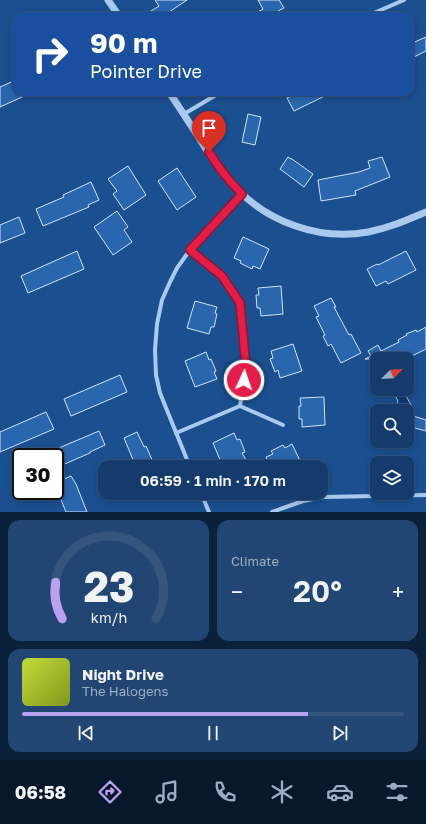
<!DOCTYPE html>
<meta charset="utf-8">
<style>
:root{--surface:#143b6b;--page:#214673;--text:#f1f3f6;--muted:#9dadc1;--line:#33557e;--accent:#bca0f2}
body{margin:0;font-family:"Golos Text",sans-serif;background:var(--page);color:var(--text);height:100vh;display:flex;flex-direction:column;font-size:15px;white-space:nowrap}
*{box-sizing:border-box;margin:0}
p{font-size:13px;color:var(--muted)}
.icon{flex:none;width:22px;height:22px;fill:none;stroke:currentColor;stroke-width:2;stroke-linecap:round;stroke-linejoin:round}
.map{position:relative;height:512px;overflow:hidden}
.details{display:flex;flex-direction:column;gap:8px;padding:8px;background:#0b203b;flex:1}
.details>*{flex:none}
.hud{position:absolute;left:12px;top:12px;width:402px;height:84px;border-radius:12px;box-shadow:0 2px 6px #0003,0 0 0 1px var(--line);background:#1a4fa0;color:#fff;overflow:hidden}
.needle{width:26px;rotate:66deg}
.tools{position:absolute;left:370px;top:352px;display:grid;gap:8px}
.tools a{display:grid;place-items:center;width:44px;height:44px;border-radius:8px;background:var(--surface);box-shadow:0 2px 6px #0003,0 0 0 1px var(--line);font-size:20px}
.speed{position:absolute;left:12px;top:448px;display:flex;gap:8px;font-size:20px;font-weight:700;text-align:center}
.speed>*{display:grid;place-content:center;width:52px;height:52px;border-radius:50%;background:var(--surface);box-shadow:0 2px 6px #0003,0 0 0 1px var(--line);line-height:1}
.speed .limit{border:2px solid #111;border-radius:6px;background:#fff;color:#111}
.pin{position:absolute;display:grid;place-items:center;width:34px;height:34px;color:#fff;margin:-41px -17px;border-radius:50% 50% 50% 0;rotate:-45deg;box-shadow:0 0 4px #0007}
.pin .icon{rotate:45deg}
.me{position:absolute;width:44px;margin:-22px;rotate:3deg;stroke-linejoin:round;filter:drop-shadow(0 0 3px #0008)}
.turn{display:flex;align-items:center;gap:14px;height:84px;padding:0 12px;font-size:18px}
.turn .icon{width:52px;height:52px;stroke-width:2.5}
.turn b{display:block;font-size:28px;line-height:34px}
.big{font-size:30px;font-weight:600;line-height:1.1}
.details .widget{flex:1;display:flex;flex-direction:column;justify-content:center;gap:6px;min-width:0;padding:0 14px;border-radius:12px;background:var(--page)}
.details .dial{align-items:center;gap:0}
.dial svg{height:104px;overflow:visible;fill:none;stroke:var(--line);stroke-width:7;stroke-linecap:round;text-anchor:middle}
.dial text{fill:var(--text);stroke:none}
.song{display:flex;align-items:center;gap:12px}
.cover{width:48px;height:48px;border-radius:6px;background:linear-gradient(135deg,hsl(70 70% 55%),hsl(70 70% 35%))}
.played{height:4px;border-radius:2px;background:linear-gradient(90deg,var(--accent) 75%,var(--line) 75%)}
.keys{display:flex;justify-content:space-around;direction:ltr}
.heat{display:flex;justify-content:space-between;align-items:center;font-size:22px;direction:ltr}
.details .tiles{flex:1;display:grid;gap:8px;grid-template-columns:1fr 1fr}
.widget:last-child{grid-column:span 2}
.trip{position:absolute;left:98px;top:460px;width:230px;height:40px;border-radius:12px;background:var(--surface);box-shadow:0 2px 6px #0003,0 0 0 1px var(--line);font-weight:600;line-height:40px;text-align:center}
.dock{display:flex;height:64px;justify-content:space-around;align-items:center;background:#08182b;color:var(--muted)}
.dock .icon{width:28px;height:28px}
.dock .on{color:var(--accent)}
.dock b{font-size:18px;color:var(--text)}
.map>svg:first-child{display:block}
.water{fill:#123a6d;stroke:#9cc4f0}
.building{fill:#2a66ad;stroke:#cfe3fa}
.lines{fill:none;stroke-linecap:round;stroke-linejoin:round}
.minor{stroke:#a9c9ee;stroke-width:4}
.tertiary{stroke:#a9c9ee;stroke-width:7}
.route-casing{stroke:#92132f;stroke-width:10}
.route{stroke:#e11d48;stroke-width:7}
</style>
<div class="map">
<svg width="426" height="512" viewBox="0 0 426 512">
<rect width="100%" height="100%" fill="#1b4f8f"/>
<polygon class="water" points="404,392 411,405 407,419 407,411 395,411 398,401 396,397"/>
<g class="building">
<polygon points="155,0 187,0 163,16 143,16 159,6"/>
<polygon points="258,0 279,0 284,8 278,11 281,16 251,16 263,9"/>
<polygon points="426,37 426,51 410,59 410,44"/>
<polygon points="16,80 16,92 33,92 0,107 0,87"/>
<polygon points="299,92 333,92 294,111 287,98"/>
<polygon points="248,114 261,117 255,145 242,142"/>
<polygon points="288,157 291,159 292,159 313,174 304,187 280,169"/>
<polygon points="382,157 390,177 355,191 356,195 321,201 318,180 359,172 370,168 368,161"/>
<polygon points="128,166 146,195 124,210 113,194 117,191 108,179"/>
<polygon points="177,168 196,197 177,210 158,181"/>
<polygon points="91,182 99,200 88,205 89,207 43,226 36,209 64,197 63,195"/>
<polygon points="117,211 128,227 124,230 132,242 113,255 94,227"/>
<polygon points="19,217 25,233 0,243 0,225"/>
<polygon points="243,237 269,249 260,269 253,266 252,269 240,263 241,261 234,258"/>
<polygon points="77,251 84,269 28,293 21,276"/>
<polygon points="406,251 416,270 388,284 386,281 376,286 367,269 377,264 378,265"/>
<polygon points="281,286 283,314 261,316 260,308 257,308 256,295 259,295 258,288"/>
<polygon points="331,298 336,307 334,307 349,335 351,334 361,353 341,363 331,344 328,346 323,336 325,335 316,317 319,316 314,306"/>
<polygon points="195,301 217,307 215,313 217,314 214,327 211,327 209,334 187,328"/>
<polygon points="426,327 426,349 406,359 365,359 371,356 368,351 378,345 381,351 399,342 398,340 407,335 406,334 416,330 417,332"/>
<polygon points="293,344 302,371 280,378 278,370 275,372 270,359 273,358 271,351"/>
<polygon points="206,352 209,360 211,359 216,371 214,372 217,379 195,387 185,361"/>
<polygon points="120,375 127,392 71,416 64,399"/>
<polygon points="324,397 325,425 302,427 302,419 299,419 299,406 301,406 300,398"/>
<polygon points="46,412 54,429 0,452 0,432"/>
<polygon points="410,415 426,420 426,431 407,426"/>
<polygon points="99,431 105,445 90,452 90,453 60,466 54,450"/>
<polygon points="137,432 144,447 146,446 153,462 151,462 154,467 136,467 124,438"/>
<polygon points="234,433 237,440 240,439 245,452 242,453 246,460 229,467 223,467 213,443"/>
<polygon points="292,444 303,467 270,467 266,457 273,454 271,451 283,445 285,448"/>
<polygon points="71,476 76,484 87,512 66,512 55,485 55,483"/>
</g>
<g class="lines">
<g class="minor">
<polyline points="367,16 404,0"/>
<polyline points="184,114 221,92"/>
<polyline points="190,250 222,276 240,303 246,367 240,406"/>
<polyline points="176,433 240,406 283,425"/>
<polyline points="190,467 160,393 156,375 155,350 157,324 162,300 170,282 177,268 190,250 242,194"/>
<polyline points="201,493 209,512"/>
<polyline points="272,512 303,501 324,497 426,495"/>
</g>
<g class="tertiary">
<polyline points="108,0 119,16"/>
<path d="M 169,92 C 181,110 193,128 204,146 C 213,159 222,173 233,185 C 267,222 319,241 368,232 C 389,228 407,220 426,212"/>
</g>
</g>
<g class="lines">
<defs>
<path id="route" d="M 209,152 C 218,167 229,181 242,194 L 190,250 L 222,276 L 240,303 L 246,367 L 244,380"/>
</defs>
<use href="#route" class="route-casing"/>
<use href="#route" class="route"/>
</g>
</svg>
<div class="tools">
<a><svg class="needle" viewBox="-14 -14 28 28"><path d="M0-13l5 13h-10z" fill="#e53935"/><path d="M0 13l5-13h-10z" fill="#9dadc1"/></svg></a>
<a><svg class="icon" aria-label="search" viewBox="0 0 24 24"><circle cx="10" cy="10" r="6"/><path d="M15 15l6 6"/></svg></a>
<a><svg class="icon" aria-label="layers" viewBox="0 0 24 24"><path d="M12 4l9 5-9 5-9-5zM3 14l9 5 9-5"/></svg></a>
</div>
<div class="speed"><div class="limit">30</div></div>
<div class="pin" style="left:209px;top:152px;background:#d93025"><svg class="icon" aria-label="arrive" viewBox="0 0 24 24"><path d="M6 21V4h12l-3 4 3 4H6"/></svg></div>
<svg class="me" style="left:244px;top:380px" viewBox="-20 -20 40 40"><circle r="17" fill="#e11d48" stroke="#fff" stroke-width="3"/><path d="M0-11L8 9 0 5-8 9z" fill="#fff"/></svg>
<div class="trip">06:59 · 1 min · 170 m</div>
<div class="hud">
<div class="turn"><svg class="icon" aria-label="right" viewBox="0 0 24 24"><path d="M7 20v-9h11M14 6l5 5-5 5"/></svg><div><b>90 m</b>Pointer Drive</div></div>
</div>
</div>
<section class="details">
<div class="tiles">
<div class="widget dial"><svg viewBox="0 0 100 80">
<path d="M14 69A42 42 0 1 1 86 69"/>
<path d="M14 69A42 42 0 0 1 9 41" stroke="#bca0f2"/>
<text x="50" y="56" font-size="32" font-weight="700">23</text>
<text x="50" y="72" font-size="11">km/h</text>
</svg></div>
<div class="widget"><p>Climate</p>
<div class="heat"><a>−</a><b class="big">20°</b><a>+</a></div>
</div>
<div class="widget">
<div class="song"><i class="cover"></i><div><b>Night Drive</b><p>The Halogens</p></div></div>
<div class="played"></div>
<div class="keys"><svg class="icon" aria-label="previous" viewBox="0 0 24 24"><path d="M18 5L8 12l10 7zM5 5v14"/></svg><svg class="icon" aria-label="pause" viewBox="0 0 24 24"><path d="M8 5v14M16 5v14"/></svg><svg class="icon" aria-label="next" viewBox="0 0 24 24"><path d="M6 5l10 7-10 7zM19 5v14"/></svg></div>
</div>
</div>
</section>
<nav class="dock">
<b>06:58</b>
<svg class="icon on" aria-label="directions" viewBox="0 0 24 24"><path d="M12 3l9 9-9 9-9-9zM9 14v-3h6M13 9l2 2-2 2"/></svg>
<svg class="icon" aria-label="music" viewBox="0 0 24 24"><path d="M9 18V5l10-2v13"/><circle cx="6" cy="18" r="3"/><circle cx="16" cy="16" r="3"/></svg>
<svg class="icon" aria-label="phone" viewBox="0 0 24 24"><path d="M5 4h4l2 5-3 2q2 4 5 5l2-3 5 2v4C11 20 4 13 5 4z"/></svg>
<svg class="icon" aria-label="climate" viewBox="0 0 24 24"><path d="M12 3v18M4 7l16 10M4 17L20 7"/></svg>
<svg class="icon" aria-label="car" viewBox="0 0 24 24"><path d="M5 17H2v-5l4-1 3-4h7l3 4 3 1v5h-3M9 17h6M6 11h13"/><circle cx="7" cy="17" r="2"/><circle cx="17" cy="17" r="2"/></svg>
<svg class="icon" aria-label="filters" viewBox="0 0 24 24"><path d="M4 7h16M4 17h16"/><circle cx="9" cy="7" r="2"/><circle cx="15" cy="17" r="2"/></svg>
</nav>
